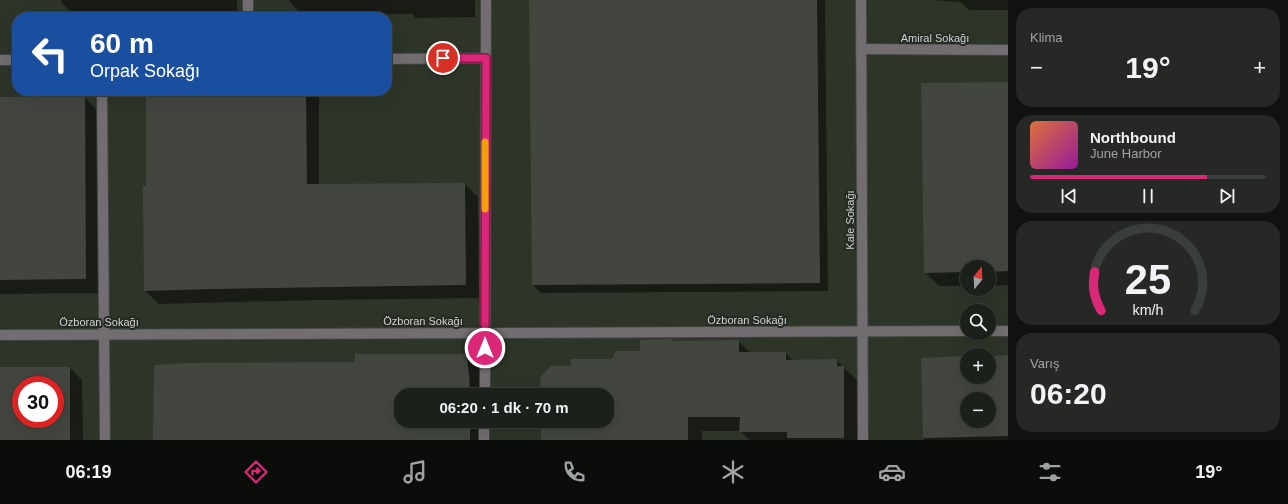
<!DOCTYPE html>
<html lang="tr">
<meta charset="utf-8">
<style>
:root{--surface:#1c201b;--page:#252824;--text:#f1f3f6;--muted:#a0a3a3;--line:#3a3e3a;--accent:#db2777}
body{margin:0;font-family:Helvetica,sans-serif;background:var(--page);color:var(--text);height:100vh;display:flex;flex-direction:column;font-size:15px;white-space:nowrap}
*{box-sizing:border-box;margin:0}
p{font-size:13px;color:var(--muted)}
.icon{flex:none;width:22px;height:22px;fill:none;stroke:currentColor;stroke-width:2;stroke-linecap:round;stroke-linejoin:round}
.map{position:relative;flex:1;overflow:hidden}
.drawer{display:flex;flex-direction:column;gap:8px;padding:8px;background:#0f120f;width:280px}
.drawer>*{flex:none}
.banner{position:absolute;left:12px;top:12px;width:380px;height:84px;border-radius:16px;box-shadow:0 4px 16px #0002,0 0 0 1px var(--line);background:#1a4fa0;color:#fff;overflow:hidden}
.needle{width:26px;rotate:18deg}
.fabs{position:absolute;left:960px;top:260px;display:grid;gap:8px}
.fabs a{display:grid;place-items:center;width:36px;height:36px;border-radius:50%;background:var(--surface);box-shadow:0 4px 16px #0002,0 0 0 1px var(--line);font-size:20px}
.speed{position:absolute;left:12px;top:376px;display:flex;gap:8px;font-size:20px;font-weight:700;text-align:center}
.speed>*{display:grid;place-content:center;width:52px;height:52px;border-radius:50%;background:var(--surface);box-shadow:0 4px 16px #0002,0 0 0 1px var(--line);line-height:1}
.speed .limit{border:6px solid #d22;background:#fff;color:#111}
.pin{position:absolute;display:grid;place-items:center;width:34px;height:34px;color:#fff;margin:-17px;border:2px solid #fff;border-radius:50%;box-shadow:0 1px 4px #0007}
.me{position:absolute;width:44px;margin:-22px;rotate:0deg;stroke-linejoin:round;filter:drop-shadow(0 0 3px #0008)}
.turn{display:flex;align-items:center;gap:14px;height:84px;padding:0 12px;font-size:18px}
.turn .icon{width:52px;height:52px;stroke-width:2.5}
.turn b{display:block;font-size:28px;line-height:34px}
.big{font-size:30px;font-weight:800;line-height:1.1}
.drawer .tile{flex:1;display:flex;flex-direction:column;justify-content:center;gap:6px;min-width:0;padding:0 14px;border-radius:16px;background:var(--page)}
.drawer .dial{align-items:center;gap:0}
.dial svg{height:104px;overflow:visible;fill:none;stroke:var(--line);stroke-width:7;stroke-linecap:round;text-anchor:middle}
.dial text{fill:var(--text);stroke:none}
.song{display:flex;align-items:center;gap:12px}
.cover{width:48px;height:48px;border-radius:6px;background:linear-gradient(135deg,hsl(20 70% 55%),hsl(300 70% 35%))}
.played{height:4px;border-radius:2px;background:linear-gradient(90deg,var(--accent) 75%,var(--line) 75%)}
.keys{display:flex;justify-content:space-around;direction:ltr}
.heat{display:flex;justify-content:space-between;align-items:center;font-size:22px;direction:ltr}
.trip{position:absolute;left:394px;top:388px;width:220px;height:40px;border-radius:16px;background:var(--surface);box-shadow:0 4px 16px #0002,0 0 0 1px var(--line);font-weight:800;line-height:40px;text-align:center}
.dock{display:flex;height:64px;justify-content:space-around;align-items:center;background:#0b0d0b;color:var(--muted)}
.dock .icon{width:28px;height:28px}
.dock .selected{color:var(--accent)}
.dock b{font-size:18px;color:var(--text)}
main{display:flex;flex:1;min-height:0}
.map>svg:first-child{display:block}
.built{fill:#2d3529;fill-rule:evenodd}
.shadow{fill:#0007;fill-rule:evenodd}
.building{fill:#42463f;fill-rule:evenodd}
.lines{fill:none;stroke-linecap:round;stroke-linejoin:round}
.minor-casing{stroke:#41453f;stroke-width:12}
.minor{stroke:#716d70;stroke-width:10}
.route-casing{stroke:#8e194d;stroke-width:10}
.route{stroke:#db2777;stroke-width:7}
.slow{stroke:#f59e0b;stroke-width:7}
.labels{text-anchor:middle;stroke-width:4;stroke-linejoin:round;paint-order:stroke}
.street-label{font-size:11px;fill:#d0d3cf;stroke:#262a24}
</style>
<main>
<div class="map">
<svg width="1008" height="440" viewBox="0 0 1008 440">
<rect width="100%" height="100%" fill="#262a24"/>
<path class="built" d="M 0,0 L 1008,0 L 1008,440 L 0,440 ZM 17,17 L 387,17 L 387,91 L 17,91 ZM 967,267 L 989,267 L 989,289 L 967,289 ZM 967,311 L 989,311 L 989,333 L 967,333 ZM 967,355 L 989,355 L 989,377 L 967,377 ZM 21,385 L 55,385 L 55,419 L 21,419 ZM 401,395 L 607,395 L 607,421 L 401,421 ZM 967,399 L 989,399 L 989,421 L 967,421 Z"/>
<g class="shadow">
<polygon points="61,0 237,0 237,12 151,15 74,15 61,2"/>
<polygon points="288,0 475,0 475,17 416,18 412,14 301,14"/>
<polygon points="530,0 825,0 828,291 541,293 533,285"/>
<polygon points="931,0 1008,0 1008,10 969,10 961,2"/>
<polygon points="1008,83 1008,285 989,286 989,267 967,267 967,286 939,286 925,272"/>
<polygon points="147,91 316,91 319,94 319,185 465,184 478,197 479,298 321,300 159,304 145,291"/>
<polygon points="0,98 85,98 99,112 100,293 0,294"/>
<polygon points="672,340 674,342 738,341 751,353 786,353 793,361 836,360 858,381 858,440 749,440 740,431 702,431 702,440 542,440 542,421 607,421 607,395 542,395 613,360"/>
<polygon points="467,355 481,369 483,395 401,395 401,421 484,421 484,440 154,440"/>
<path d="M 1008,356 L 1008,440 L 924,440 L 922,359 L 967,357 L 967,377 L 989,377 L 989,357 ZM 967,399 L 989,399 L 989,421 L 967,421 Z"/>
<path d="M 0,368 L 70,368 L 82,380 L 83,440 L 0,440 ZM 21,385 L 55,385 L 55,419 L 21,419 Z"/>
</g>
<g class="building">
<polygon points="529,0 817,0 820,283 532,285"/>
<polygon points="1008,82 1008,271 989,272 989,267 967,267 967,272 924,273 921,83"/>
<polygon points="146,91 306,91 307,184 465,183 466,285 212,289 144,291 143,186 146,186"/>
<polygon points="0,97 85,97 86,279 0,280"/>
<polygon points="672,339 672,341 739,340 739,352 786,352 786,360 837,359 837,366 844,366 844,438 787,438 787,432 739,432 740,417 688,417 688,440 541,440 541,421 607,421 607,395 541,395 540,377 551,366 571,366 570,359 612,359 616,351 640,351 640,340"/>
<polygon points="355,354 467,354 468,368 469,373 470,395 401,395 401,421 470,421 470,440 153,440 154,365 187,363 355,362"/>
<path d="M 1008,355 L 1008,436 L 923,438 L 921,358 L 967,356 L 967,377 L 989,377 L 989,356 ZM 967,399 L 989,399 L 989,421 L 967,421 Z"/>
<path d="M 0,367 L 70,367 L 70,440 L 0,440 ZM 21,385 L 55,385 L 55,419 L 21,419 Z"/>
</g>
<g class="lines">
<defs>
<g id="minor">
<polyline points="248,0 248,17"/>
<polyline points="861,0 863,440"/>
<polyline points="861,49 1008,50"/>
<polyline points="387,59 486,58"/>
<polyline points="0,60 17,60"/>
<polyline points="102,91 105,440"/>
<polyline points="989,331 1008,331"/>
<polyline points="0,335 967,331"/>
<polyline points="485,395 486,0"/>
<polyline points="484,440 484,421"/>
</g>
</defs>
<use href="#minor" class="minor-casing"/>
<use href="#minor" class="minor"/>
</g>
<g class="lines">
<defs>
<polyline id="route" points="443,58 486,58 485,348"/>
</defs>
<use href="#route" class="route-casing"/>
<use href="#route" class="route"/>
<polyline class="slow" points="485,209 485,142"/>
</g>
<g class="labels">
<g class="street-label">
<text x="935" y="42">Amiral Sokağı</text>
<text transform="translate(850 220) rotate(-90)" y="4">Kale Sokağı</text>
<text x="747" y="324">Özboran Sokağı</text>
<text x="423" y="325">Özboran Sokağı</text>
<text x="99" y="326">Özboran Sokağı</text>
</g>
</g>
</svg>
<div class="fabs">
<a><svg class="needle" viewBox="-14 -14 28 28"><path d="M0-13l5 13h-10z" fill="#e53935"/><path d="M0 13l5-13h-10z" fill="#a0a3a3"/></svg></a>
<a><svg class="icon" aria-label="search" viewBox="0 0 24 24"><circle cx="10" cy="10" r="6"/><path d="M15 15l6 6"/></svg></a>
<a>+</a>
<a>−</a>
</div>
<div class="speed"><div class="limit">30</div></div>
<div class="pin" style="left:443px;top:58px;background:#d93025"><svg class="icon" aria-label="arrive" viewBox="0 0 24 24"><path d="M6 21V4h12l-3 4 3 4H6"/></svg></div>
<svg class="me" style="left:485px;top:348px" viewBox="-20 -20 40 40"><circle r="17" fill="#db2777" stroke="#fff" stroke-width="3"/><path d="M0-11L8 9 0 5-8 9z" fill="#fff"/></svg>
<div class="trip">06:20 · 1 dk · 70 m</div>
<div class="banner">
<div class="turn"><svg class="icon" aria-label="left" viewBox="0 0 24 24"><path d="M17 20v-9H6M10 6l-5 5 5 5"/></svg><div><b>60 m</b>Orpak Sokağı</div></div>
</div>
</div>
<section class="drawer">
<div class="tile"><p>Klima</p>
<div class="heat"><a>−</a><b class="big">19°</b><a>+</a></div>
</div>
<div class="tile">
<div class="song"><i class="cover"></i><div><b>Northbound</b><p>June Harbor</p></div></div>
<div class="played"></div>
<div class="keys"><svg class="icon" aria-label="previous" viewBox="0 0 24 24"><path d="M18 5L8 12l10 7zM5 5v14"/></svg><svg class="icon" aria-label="pause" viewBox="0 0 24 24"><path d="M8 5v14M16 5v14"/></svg><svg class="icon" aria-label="next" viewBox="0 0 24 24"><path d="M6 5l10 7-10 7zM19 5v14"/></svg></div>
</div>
<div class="tile dial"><svg viewBox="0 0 100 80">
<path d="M14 69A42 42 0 1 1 86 69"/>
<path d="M14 69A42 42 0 0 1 9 39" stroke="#db2777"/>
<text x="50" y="56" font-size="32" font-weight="700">25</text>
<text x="50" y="72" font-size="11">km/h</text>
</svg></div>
<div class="tile"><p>Varış</p><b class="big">06:20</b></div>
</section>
</main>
<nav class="dock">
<b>06:19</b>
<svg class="icon selected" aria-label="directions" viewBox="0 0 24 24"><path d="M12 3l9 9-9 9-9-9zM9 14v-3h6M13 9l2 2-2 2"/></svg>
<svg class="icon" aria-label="music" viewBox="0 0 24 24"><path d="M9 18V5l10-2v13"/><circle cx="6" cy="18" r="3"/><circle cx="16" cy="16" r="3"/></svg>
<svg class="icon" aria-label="phone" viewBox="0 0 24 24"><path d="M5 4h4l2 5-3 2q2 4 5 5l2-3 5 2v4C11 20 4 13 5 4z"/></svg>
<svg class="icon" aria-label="climate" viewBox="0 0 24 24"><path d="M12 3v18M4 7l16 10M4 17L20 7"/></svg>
<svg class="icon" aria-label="car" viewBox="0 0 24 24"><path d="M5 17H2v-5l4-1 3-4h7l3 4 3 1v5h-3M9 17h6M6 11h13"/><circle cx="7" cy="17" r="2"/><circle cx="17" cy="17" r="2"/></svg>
<svg class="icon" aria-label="filters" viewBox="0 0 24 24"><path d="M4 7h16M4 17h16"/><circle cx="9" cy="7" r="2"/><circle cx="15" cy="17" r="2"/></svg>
<b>19°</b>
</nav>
